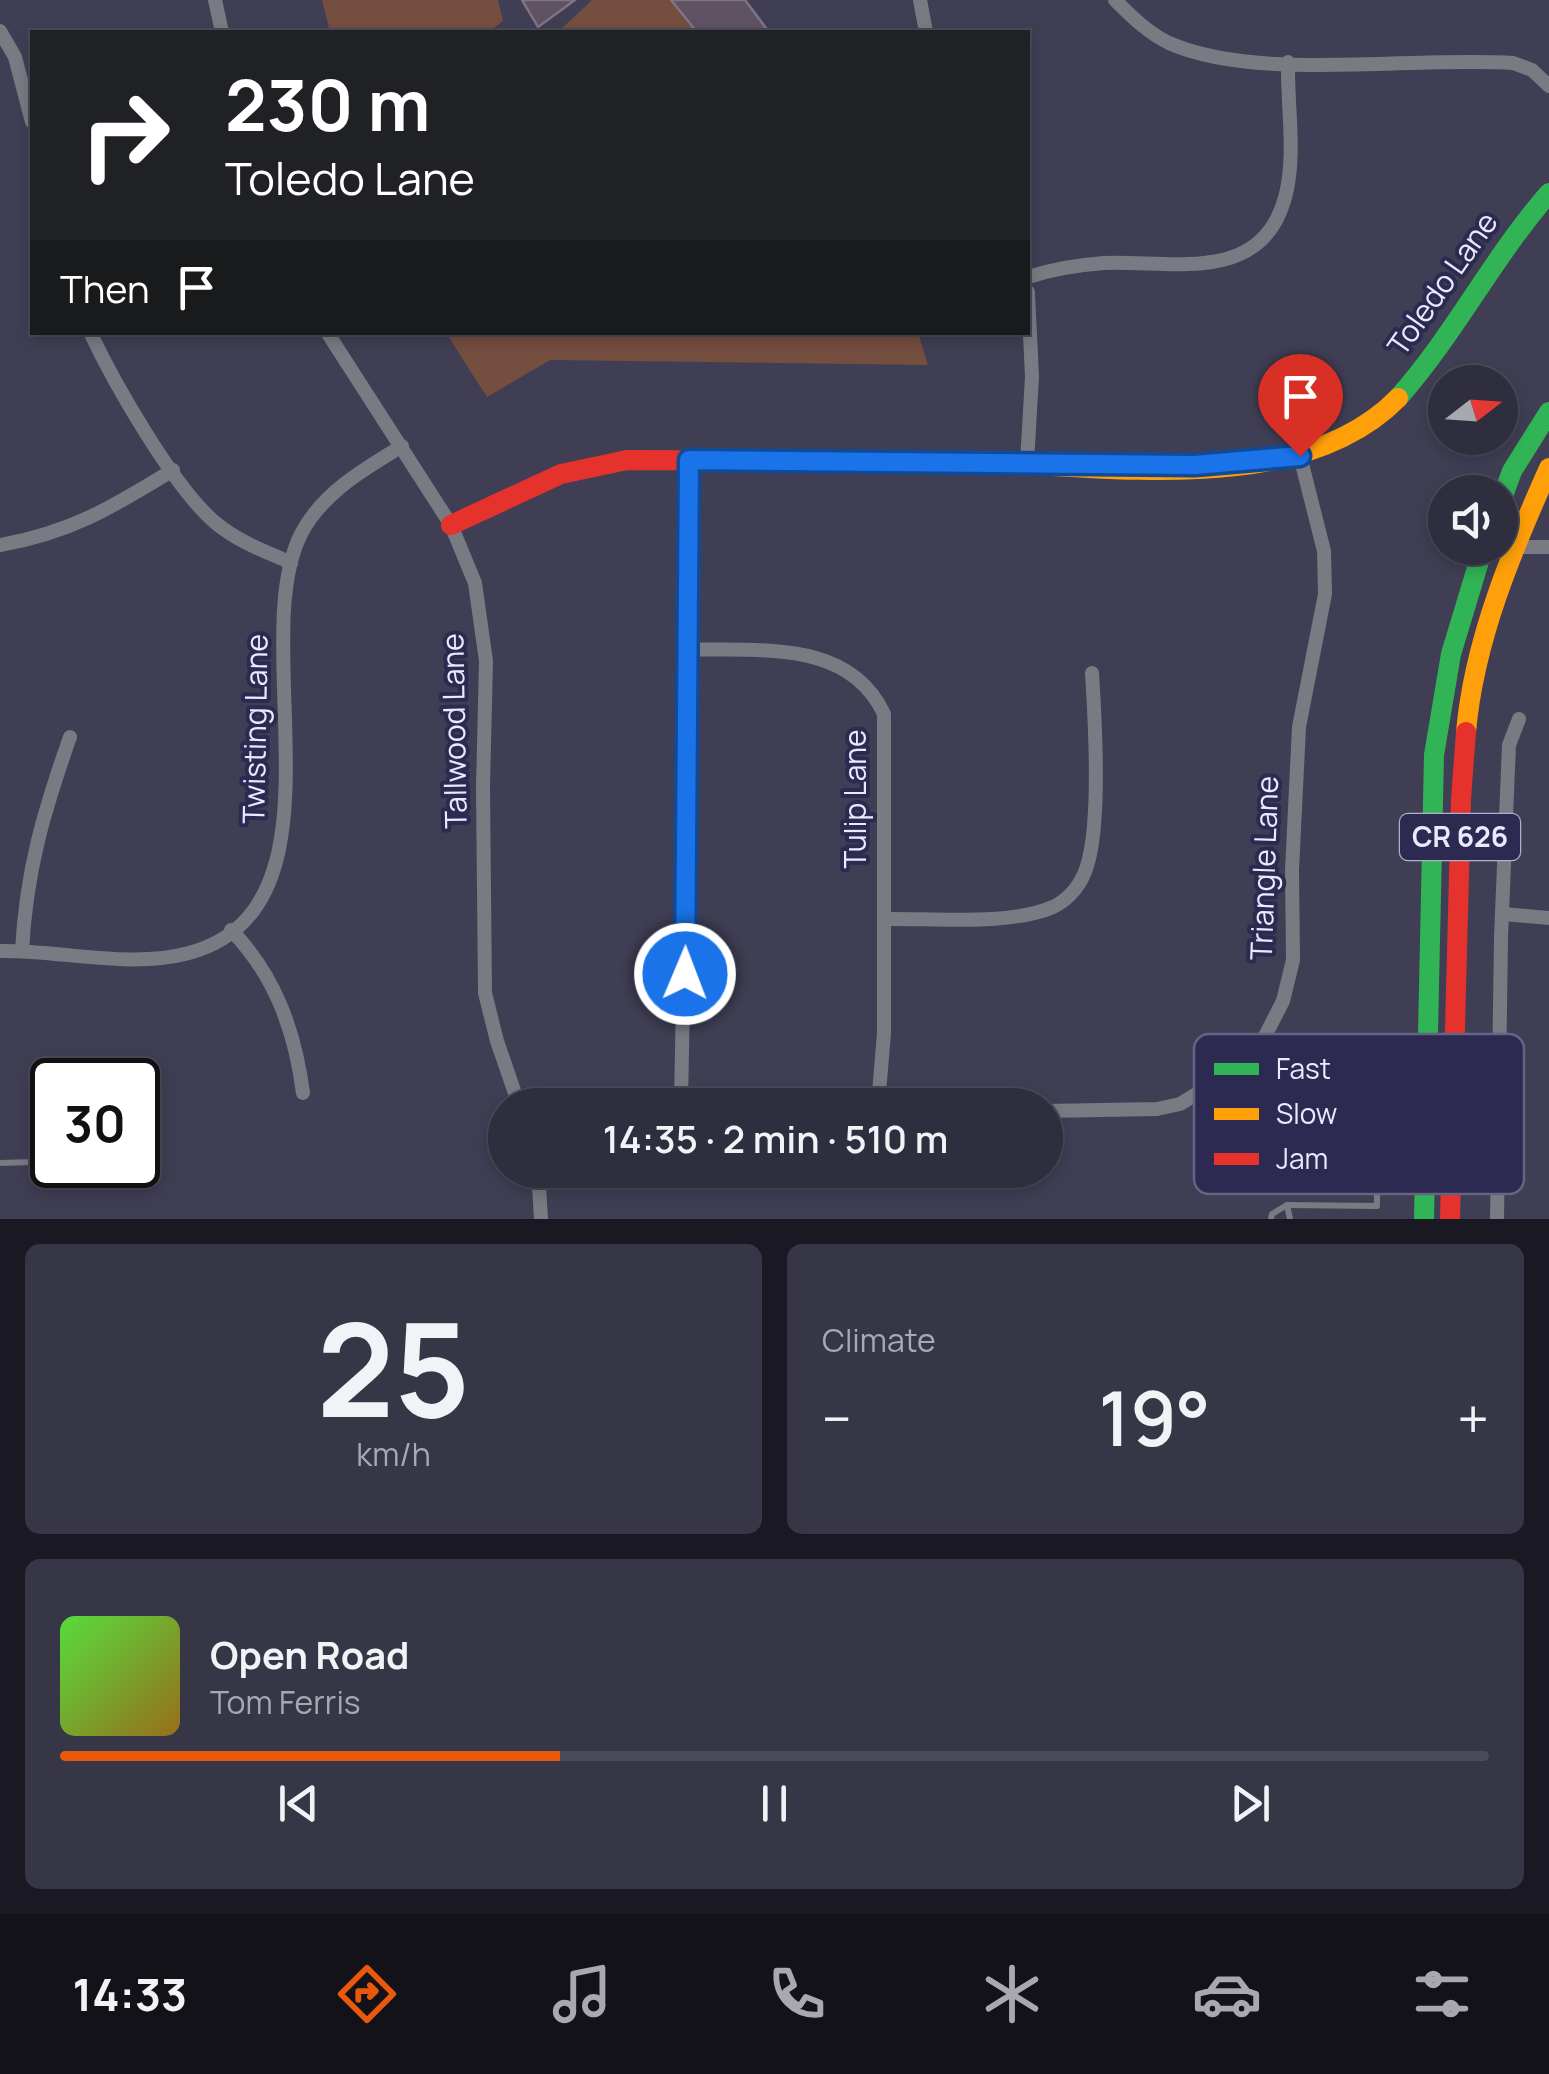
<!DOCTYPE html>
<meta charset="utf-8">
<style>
:root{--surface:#2f2e3f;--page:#373646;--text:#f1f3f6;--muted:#a7a8b0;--line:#4a4a59;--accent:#ea580c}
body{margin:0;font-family:Manrope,sans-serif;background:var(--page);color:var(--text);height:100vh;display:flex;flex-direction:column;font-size:38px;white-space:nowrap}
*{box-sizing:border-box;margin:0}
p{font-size:32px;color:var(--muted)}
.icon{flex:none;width:55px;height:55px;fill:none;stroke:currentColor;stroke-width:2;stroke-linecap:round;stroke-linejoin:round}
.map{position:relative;height:1219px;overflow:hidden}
.panel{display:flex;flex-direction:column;gap:25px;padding:25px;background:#1a1923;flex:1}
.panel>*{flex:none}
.hud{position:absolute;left:30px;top:30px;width:1000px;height:305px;border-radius:0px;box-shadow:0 5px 15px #0003,0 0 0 2px var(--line);background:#202124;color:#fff;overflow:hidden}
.needle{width:65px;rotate:73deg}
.buttons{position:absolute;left:1428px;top:365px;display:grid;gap:20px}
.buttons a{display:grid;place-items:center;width:90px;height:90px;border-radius:50%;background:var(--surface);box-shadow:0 5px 15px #0003,0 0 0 2px var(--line);font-size:50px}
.speed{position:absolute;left:30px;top:1058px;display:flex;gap:20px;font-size:50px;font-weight:700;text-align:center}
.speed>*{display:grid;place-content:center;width:130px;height:130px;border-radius:50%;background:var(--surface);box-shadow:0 5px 15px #0003,0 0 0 2px var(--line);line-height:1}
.speed .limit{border:5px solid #111;border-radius:15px;background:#fff;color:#111}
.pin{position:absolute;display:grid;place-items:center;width:85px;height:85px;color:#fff;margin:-102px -42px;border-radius:50% 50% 50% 0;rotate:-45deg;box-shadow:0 0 10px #0007}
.pin .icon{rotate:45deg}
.me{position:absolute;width:110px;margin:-55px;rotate:1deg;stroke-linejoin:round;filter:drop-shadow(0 0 8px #0008)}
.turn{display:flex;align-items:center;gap:35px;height:210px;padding:0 30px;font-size:45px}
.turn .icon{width:130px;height:130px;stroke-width:2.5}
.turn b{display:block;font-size:70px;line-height:85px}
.then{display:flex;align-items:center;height:95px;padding:0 30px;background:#0003;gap:20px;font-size:38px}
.big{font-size:75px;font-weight:600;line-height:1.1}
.panel .widget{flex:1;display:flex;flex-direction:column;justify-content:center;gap:15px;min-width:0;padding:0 35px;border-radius:15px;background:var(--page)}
.panel .dial{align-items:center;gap:0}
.dial b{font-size:130px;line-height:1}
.song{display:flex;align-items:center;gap:30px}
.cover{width:120px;height:120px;border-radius:15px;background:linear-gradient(135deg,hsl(110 70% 55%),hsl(40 70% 35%))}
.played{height:10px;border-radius:5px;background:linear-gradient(90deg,var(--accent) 35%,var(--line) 35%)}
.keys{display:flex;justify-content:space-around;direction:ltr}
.heat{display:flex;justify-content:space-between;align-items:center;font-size:55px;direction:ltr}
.panel .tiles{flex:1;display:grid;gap:25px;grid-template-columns:1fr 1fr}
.widget:last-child{grid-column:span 2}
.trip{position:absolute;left:488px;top:1088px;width:575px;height:100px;border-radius:50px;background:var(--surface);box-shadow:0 5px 15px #0003,0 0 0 2px var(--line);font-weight:600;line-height:100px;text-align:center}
.tab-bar{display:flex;height:160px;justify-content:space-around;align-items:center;background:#131219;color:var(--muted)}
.tab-bar .icon{width:70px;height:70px}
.tab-bar .active{color:var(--accent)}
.tab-bar b{font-size:45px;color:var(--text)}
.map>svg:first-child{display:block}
.green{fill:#744e3f}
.building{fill:#5e5263;stroke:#7e7483;stroke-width:2.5}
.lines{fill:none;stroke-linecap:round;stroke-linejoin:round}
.lane{stroke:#7a7a83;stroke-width:6}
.street{stroke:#7a7a83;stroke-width:14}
.fast{stroke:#30b455;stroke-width:20}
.slow{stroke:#ff9f0a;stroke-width:20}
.jam{stroke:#e5322d;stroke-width:20}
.route-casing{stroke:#114b97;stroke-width:25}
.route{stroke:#1a73e8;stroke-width:18}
.labels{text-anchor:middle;stroke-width:8;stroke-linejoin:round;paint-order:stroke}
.shield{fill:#2d2a51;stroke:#b1b0ca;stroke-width:2.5}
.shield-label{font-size:28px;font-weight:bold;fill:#e9eafe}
.street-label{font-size:30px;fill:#e9eafe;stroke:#2d2a51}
.key{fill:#2d2a51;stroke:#656485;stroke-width:2.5}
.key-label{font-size:28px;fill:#e9eafe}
</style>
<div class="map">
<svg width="1549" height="1219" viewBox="0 0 1549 1219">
<rect width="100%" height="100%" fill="#3f3e54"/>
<g class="green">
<polygon points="322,0 498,0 503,21 489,32 330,32"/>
<polygon points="592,0 671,0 697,32 558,32"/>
<polygon points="446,333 918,333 928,365 550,360 487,397"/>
</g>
<g class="building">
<polygon points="522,0 575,0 538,27"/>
<polygon points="671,0 745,0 769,32 697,32"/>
</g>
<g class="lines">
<g class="lane">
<polyline points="1421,1084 1397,1094 1391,1103 1423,1108"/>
<polyline points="0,1163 33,1162 52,1152"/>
<polyline points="1287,1205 1377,1206 1377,1115 1391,1103"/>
<polyline points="1271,1219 1272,1214 1287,1205 1290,1219"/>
</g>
<g class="street">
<polyline points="215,0 222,32"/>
<polyline points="920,0 926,32"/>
<path d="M 1115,0 C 1131,16 1148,33 1169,43 C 1257,82 1414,56 1513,63 L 1532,70 L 1549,86"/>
<polyline points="0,31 15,57 32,122"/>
<path d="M 1028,277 C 1053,269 1077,265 1104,263 C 1169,260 1259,285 1284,201 C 1297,159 1287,106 1288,62"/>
<path d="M 90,332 C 114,383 175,490 217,524 C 239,542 265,551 291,563"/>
<polyline points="327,332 451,525 475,583 486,661 483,787 485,993 497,1041 519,1105"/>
<polyline points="1027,462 1032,377 1028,292"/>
<path d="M 0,545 C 70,533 113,507 173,470"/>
<polyline points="1514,547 1549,547"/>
<path d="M 687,649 C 758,652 849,638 884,714 L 884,1033 L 878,1105"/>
<polyline points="1503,914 1549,918"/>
<path d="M 884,919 C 932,918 1009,926 1053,907 C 1070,899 1082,883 1087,866 C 1101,822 1095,721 1092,673"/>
<path d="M 231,930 C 275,975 295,1031 303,1093"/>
<path d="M 0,951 C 61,950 129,969 189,953 C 354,909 245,644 301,534 C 322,493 364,469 402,446"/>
<path d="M 22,951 C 26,871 44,811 70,737"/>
<polyline points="681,1104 688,732 689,460"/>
<polyline points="624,1105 710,1105"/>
<polyline points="1045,1111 1157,1109 1180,1104 1236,1070 1264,1038 1283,1001 1293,960 1292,870 1299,727 1325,594 1324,551 1300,456"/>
<polyline points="538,1170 541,1219"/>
<polyline points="1497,1219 1501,937 1509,745 1519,719"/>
</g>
<g class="fast">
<path d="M 1398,398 C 1455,334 1493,257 1549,193"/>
<polyline points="1500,504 1512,471 1549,412"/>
<polyline points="1424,1219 1434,755 1451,654 1483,548"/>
</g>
<g class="slow">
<path d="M 951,461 C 1086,462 1294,504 1398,398"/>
<path d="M 1466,732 C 1474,640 1512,551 1549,468"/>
</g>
<g class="jam">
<polyline points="451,525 561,474 627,460 951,461"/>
<polyline points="1450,1219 1461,799 1466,732"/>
</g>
</g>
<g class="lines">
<defs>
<polyline id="route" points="685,974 689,460 1195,465 1300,456"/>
</defs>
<use href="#route" class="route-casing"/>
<use href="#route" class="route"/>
</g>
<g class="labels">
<rect class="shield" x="1400" y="814" width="120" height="46" rx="8"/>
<g class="shield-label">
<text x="1460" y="847">CR 626</text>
</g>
<g class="street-label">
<text transform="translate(1443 284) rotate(-55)" y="10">Toledo Lane</text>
<text transform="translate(256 729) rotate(-89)" y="10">Twisting Lane</text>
<text transform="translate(455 731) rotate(-91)" y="10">Tallwood Lane</text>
<text transform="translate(856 799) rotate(-90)" y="10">Tulip Lane</text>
<text transform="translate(1265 868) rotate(-88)" y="10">Triangle Lane</text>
</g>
</g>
<rect x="1194" y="1034" width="330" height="160" rx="15" class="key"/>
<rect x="1214" y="1063" width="45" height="12" fill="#30b455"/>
<rect x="1214" y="1108" width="45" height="12" fill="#ff9f0a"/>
<rect x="1214" y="1153" width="45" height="12" fill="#e5322d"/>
<g class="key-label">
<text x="1276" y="1079">Fast</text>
<text x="1276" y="1124">Slow</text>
<text x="1276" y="1169">Jam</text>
</g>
</svg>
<div class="buttons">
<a><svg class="needle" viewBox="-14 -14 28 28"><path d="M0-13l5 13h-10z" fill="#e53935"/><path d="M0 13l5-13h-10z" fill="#a7a8b0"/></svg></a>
<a><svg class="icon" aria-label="sound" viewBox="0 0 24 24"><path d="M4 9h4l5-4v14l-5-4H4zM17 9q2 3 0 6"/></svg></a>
</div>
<div class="speed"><div class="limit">30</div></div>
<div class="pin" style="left:1300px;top:456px;background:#d93025"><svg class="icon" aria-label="arrive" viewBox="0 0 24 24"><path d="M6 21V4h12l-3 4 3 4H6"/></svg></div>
<svg class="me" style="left:685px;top:974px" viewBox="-20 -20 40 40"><circle r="17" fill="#1a73e8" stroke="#fff" stroke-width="3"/><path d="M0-11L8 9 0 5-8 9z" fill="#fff"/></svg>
<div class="trip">14:35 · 2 min · 510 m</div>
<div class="hud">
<div class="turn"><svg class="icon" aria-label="right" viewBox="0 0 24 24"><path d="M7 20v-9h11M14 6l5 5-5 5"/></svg><div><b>230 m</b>Toledo Lane</div></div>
<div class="then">Then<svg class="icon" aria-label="arrive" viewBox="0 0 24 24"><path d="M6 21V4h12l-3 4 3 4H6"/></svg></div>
</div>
</div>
<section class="panel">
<div class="tiles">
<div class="widget dial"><b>25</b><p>km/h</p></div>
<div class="widget"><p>Climate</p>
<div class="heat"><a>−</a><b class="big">19°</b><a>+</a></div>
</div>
<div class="widget">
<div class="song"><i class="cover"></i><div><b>Open Road</b><p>Tom Ferris</p></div></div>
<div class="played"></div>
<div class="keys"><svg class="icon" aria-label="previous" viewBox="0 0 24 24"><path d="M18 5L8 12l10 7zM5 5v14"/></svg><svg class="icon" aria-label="pause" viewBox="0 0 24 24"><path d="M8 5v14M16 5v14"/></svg><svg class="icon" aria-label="next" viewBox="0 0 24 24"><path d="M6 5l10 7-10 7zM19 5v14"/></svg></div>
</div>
</div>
</section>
<nav class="tab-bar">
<b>14:33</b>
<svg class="icon active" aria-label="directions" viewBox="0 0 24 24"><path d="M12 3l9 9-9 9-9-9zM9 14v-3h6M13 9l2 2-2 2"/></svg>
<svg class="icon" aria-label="music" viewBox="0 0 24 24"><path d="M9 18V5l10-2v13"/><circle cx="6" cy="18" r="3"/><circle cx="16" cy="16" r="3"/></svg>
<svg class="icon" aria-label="phone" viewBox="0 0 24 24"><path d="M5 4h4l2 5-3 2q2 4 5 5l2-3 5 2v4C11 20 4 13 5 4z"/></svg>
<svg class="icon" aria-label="climate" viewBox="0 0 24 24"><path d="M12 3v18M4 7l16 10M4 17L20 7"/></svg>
<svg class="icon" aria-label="car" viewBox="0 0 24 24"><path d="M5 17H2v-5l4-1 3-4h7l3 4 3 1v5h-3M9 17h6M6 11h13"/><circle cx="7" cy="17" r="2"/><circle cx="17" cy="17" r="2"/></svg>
<svg class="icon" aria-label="filters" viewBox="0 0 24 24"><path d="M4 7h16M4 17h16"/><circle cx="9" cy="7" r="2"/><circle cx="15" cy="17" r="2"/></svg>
</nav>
